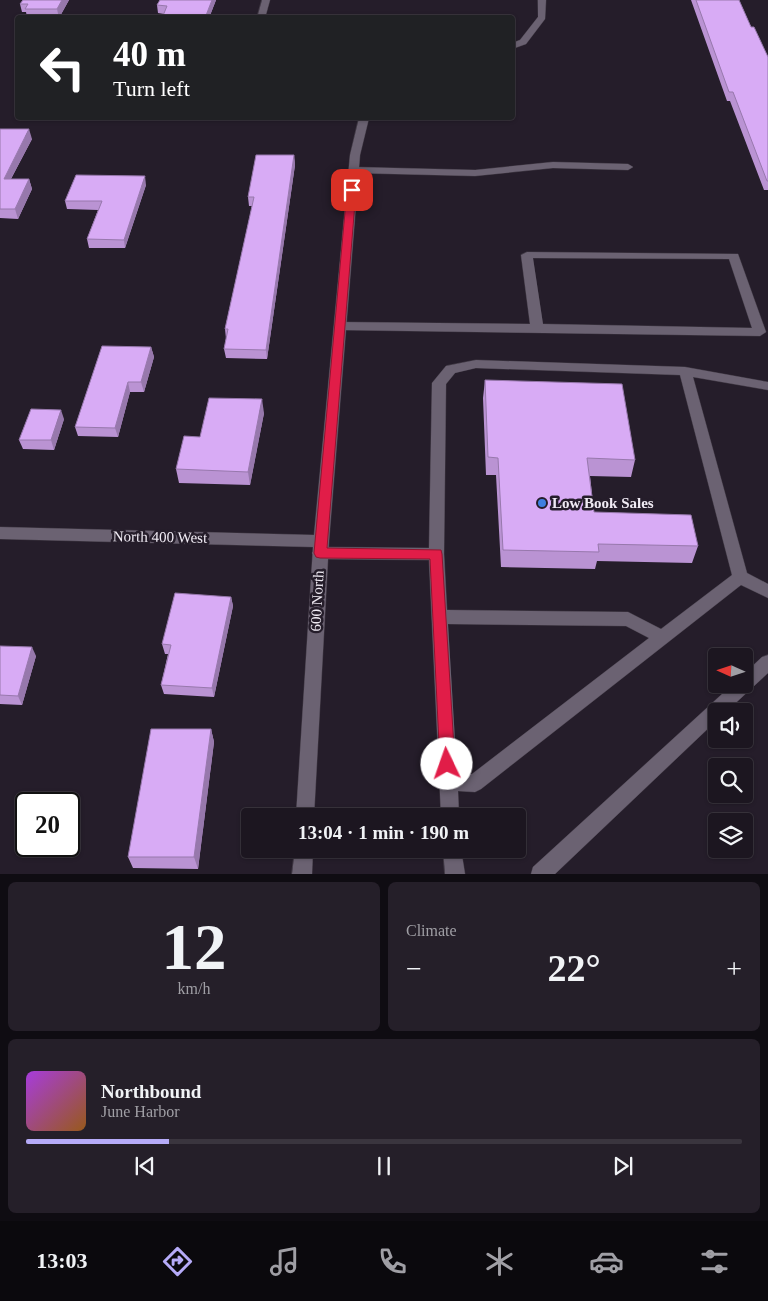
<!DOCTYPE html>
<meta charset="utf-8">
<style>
:root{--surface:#1c1620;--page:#251f29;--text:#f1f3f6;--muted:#a09fa5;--line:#3a353e;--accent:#b6abf8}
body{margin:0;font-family:"Times New Roman",serif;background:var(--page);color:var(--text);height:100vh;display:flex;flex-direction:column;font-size:19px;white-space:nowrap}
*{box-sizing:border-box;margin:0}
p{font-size:16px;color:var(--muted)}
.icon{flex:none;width:28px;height:28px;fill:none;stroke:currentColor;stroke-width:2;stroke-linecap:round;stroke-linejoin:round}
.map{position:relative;height:874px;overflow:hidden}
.sheet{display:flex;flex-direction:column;gap:8px;padding:8px;background:#0f0c12;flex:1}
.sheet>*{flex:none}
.banner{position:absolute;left:15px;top:15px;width:500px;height:105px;border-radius:5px;box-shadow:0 1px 4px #0004,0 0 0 1px var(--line);background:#202124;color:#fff;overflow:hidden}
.needle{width:32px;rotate:273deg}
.fabs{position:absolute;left:708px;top:648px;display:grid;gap:10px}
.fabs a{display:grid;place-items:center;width:45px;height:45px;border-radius:5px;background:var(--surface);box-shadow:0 1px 4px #0004,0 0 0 1px var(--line);font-size:25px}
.speed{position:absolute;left:15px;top:792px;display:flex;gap:10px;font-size:25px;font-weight:700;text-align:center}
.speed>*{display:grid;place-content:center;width:65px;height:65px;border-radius:50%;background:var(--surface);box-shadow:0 1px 4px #0004,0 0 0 1px var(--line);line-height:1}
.speed .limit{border:2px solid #111;border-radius:8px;background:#fff;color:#111}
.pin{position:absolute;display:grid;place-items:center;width:42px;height:42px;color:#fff;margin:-21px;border-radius:10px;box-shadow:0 2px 8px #0006}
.me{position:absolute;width:55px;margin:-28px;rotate:357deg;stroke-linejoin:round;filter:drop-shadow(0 0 4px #0008)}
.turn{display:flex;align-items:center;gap:18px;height:105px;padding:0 15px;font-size:22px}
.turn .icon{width:65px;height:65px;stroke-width:2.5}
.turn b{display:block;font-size:35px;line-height:42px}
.big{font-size:38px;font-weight:700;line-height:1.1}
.sheet .tile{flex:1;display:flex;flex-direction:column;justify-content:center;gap:8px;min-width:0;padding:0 18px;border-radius:8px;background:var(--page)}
.sheet .dial{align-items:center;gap:0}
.dial b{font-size:65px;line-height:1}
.song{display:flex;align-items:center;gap:15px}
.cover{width:60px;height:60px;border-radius:8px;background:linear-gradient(135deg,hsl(280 70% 55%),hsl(30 70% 35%))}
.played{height:5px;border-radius:2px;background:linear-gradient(90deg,var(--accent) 20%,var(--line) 20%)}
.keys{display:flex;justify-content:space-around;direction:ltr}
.heat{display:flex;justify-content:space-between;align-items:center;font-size:28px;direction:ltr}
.sheet .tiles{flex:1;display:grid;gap:8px;grid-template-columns:1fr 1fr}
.tile:last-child{grid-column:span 2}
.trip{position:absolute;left:241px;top:808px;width:285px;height:50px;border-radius:5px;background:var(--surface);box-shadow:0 1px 4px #0004,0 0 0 1px var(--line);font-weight:700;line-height:50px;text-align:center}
.tab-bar{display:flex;height:80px;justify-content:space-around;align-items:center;background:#0b090d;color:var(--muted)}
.tab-bar .icon{width:35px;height:35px}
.tab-bar .active{color:var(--accent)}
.tab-bar b{font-size:22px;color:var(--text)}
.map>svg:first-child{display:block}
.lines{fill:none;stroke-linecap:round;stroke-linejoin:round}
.service-casing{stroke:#403944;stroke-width:1}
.minor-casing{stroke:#403944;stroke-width:1}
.service{fill:#6b6272;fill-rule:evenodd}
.minor{fill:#6b6272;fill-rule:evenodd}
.wall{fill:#ba93d3}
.shaded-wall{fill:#9778ac}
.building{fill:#d8abf5;stroke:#9778ac}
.route{fill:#e11d48;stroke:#92132f}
.shop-dot{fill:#3f7fe0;stroke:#251d2a;stroke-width:2}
.labels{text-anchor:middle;stroke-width:5;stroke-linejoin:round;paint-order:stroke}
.poi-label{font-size:15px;font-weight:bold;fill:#f0ebf4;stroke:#251d2a;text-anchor:start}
.street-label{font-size:15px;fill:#f0ebf4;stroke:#251d2a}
</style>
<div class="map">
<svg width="768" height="874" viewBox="0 0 768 874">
<rect width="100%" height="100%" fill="#251d2a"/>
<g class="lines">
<defs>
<g id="service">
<polygon points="553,162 628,164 633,167 628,170 553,168 475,176 354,173 349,170 354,167 475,170"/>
<path d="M 527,252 L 738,254 L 766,332 L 760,336 L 340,330 L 334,326 L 340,322 L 530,324 L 521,255 ZM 533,258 L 729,259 L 752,328 L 543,324 Z"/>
<path d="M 476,360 L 685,367 L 768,382 L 768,390 L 693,377 L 747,573 L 768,584 L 768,598 L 741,585 L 481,789 L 475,792 L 458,791 L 459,816 L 441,816 L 429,560 L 320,559 L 315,557 L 312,553 L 315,549 L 320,547 L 429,548 L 432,383 L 446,366 ZM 476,368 L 680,375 L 732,575 L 661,629 L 628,612 L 447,610 L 444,554 L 446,384 L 455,373 ZM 448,624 L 626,626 L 649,638 L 472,774 L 457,774 Z"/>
<polygon points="768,655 768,673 727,711 716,711 716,721 555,874 531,874 533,867 733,684 744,684 744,674 762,657"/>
<polygon points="443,849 461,849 465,874 445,874"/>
</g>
<g id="minor">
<polygon points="262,0 270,0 265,18 257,18"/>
<polygon points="538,0 546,0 545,19 526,44 512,49 512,43 520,40 538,17"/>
<polygon points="359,118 369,118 360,155 329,541 314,816 296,816 313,547 0,539 0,527 314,535 350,155"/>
<polygon points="295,849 313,849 312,874 292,874"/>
</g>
</defs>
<use href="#service" class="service-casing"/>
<use href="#minor" class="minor-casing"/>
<use href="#service" class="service"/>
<use href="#minor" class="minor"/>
</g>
<g class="wall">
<polygon points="23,0 69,0 59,18 27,17 26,12 22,12 20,4"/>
<polygon points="160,0 216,0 209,18 162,18 164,14 158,13 157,5"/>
<polygon points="691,0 739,0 751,27 768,57 768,190 764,190 730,101 727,101"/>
<polygon points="0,129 32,139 11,179 29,179 32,189 18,219 0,218"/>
<polygon points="294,155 295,165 267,359 226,358 224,349 226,339 225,329 252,206 249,206 248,197"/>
<polygon points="146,185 125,248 89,248 87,239 98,210 67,209 65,201"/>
<polygon points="151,347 154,357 144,392 130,392 118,437 78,436 75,427"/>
<polygon points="485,380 635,460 631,477 590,476 594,512 698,546 692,563 597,561 595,569 501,567 496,475 486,475 483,398"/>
<polygon points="264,413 250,485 179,483 176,469 200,437"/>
<polygon points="64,419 54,450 23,449 19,440"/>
<polygon points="231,597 233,606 214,697 164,694 161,685 168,654 165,654 162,644"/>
<polygon points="0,646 36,656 22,705 0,704"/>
<polygon points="211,729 214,742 198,869 133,868 128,857"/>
</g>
<g class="shaded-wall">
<polygon points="62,0 69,0 59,18 57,9"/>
<polygon points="212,0 216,0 209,18 205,18"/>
<polygon points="29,129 32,139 6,188 4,179"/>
<polygon points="294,155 295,165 267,359 266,350"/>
<polygon points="145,176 146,185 125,248 124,240"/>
<polygon points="29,179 32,189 18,219 15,209"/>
<polygon points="151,347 154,357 144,392 141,382"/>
<polygon points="128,382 130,392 118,437 115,428"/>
<polygon points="262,399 264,413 250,485 248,472"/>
<polygon points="61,410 64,419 54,450 51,440"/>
<polygon points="231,597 233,606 214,697 212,688"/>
<polygon points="32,647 36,656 22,705 18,696"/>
<polygon points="211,729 214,742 198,869 194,857"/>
</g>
<g class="building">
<polygon points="23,0 62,0 57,9 25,9 28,4 20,4"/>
<polygon points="160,0 212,0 205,18 162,18 167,6 157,5"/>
<polygon points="696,0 739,0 751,27 754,27 768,57 768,181 767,181 733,92 729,92"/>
<polygon points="0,129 29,129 4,179 29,179 15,209 0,209"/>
<polygon points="256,155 294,155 266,350 224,349 228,329 225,329 254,197 248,197"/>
<polygon points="76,175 145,176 124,240 87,239 102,201 65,201"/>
<polygon points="102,346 151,347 141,382 128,382 115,428 75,427"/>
<polygon points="485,380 622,384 635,460 587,458 594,512 691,515 698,546 598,544 599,552 503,550 498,458 488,457"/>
<polygon points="209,398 262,399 248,472 176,469 184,436 200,437"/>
<polygon points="31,409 61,410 51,440 19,440"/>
<polygon points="175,593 231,597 212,688 161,685 171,645 162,644"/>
<polygon points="0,646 32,647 18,696 0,695"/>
<polygon points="151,729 211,729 194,857 128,857"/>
</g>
<polygon class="route" points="352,187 356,190 327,548 441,550 442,554 455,764 452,768 447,770 442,768 440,764 430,559 320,558 316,557 314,553 347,190"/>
<circle class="shop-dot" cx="542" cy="503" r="5"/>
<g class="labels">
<g class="poi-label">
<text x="552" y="508">Low Book Sales</text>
</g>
<g class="street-label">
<text transform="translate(160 537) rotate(1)" y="5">North 400 West</text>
<text transform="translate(317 601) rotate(-87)" y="5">600 North</text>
</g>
</g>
</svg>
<div class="fabs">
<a><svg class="needle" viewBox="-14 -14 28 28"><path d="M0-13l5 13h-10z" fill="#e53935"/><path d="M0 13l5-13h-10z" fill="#a09fa5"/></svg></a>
<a><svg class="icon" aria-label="sound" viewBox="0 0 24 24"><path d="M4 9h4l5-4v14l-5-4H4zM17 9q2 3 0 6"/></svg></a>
<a><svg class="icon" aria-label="search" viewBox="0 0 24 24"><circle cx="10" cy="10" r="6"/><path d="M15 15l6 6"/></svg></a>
<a><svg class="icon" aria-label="layers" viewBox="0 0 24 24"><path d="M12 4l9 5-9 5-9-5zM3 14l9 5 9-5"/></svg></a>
</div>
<div class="speed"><div class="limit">20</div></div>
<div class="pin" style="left:352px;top:190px;background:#d93025"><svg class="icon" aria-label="arrive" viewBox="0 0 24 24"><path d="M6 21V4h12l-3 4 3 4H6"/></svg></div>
<svg class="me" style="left:447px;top:764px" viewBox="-20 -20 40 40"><circle r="19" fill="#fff"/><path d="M0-13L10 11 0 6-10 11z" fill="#e11d48"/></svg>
<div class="trip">13:04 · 1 min · 190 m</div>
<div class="banner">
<div class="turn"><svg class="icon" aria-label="left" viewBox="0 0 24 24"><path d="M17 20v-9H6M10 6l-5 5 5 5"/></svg><div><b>40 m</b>Turn left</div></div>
</div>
</div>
<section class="sheet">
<div class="tiles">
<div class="tile dial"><b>12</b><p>km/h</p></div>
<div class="tile"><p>Climate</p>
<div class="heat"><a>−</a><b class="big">22°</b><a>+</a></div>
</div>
<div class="tile">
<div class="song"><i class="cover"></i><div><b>Northbound</b><p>June Harbor</p></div></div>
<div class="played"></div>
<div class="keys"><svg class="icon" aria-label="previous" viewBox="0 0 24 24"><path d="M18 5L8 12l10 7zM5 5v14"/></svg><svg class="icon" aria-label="pause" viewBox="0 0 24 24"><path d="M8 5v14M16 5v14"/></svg><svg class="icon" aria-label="next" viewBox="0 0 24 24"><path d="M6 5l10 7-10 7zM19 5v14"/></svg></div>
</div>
</div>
</section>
<nav class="tab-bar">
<b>13:03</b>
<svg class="icon active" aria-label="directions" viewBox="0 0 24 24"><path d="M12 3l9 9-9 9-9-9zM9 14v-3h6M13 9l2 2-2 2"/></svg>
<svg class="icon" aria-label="music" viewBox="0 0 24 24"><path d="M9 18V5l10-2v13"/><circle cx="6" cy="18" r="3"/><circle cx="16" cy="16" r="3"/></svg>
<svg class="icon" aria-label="phone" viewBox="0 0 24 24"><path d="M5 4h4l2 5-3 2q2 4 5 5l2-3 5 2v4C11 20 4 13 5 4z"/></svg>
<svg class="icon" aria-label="climate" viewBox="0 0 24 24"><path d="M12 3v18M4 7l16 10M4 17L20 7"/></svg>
<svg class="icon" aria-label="car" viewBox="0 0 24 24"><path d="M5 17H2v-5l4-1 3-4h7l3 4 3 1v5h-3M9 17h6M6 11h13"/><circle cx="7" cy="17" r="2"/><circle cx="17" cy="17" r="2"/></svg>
<svg class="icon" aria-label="filters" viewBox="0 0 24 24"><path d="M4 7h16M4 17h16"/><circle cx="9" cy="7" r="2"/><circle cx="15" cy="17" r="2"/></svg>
</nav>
